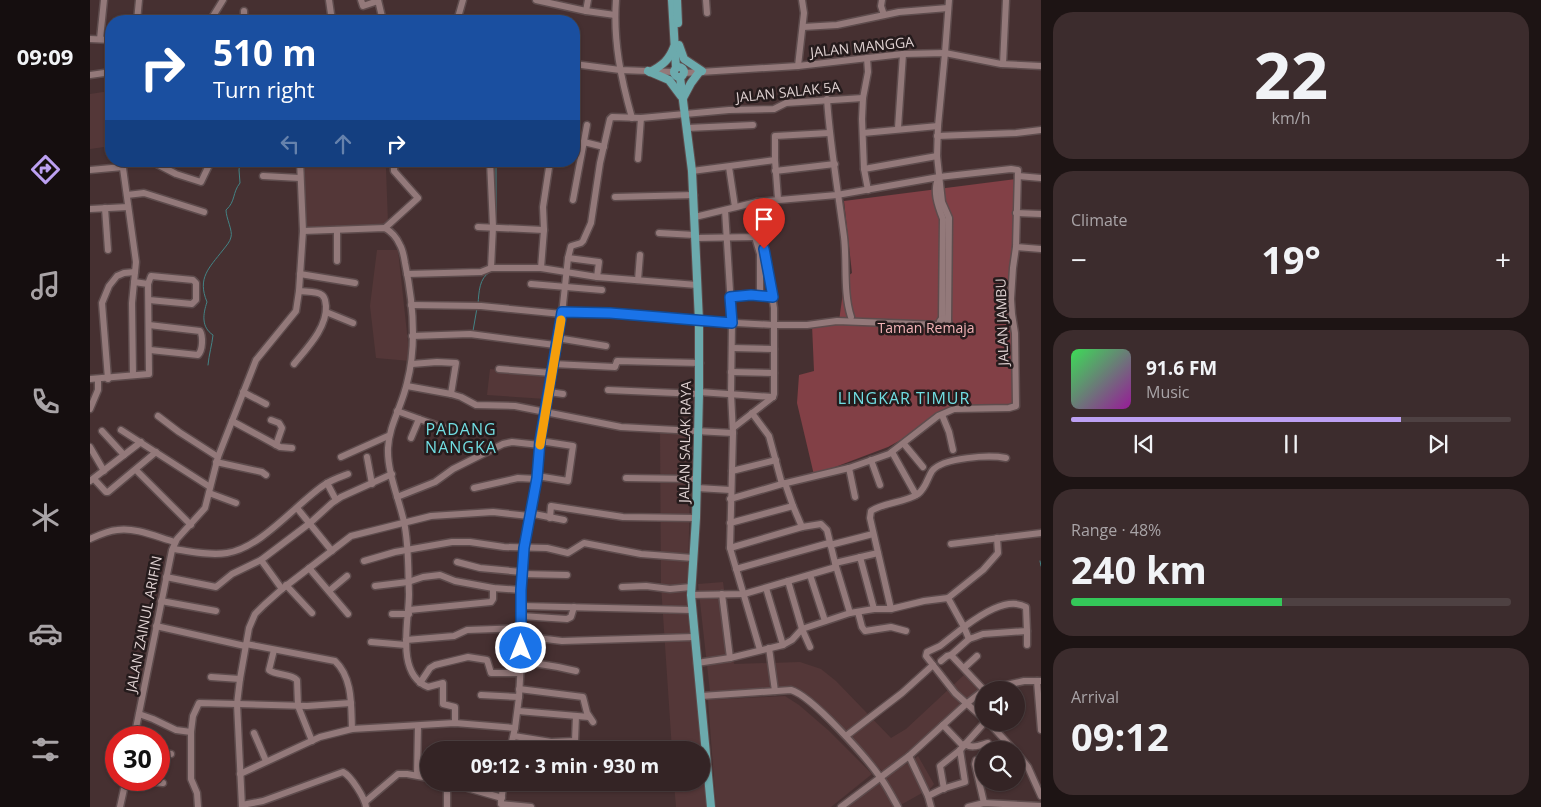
<!DOCTYPE html>
<meta charset="utf-8">
<style>
:root{--surface:#342425;--page:#3c2c2d;--text:#f1f3f6;--muted:#a9a4a7;--line:#4e4142;--accent:#bca0f2}
body{margin:0;font-family:"Open Sans",sans-serif;background:var(--page);color:var(--text);height:100vh;display:flex;flex-direction:column;font-size:19px;white-space:nowrap}
*{box-sizing:border-box;margin:0}
p{font-size:16px;color:var(--muted)}
.icon{flex:none;width:28px;height:28px;fill:none;stroke:currentColor;stroke-width:2;stroke-linecap:round;stroke-linejoin:round}
.map{position:relative;flex:1;overflow:hidden}
.side{display:flex;flex-direction:column;gap:12px;padding:12px;background:#1d1414;width:500px}
.side>*{flex:none}
.top-card{position:absolute;left:15px;top:15px;width:475px;height:152px;border-radius:20px;box-shadow:0 1px 4px #0004,0 0 0 1px var(--line);background:#1a4fa0;color:#fff;overflow:hidden}
.tools{position:absolute;left:885px;top:681px;display:grid;gap:10px}
.tools a{display:grid;place-items:center;width:50px;height:50px;border-radius:50%;background:var(--surface);box-shadow:0 1px 4px #0004,0 0 0 1px var(--line);font-size:25px}
.speed{position:absolute;left:15px;top:726px;display:flex;gap:10px;font-size:25px;font-weight:700;text-align:center}
.speed>*{display:grid;place-content:center;width:65px;height:65px;border-radius:50%;background:var(--surface);box-shadow:0 1px 4px #0004,0 0 0 1px var(--line);line-height:1}
.speed .limit{border:8px solid #d22;background:#fff;color:#111}
.pin{position:absolute;display:grid;place-items:center;width:42px;height:42px;color:#fff;margin:-51px -21px;border-radius:50% 50% 50% 0;rotate:-45deg;box-shadow:0 0 5px #0007}
.pin .icon{rotate:45deg}
.me{position:absolute;width:55px;margin:-28px;rotate:0deg;stroke-linejoin:round;filter:drop-shadow(0 0 4px #0008)}
.turn{display:flex;align-items:center;gap:18px;height:105px;padding:0 25px;font-size:22px}
.turn .icon{width:65px;height:65px;stroke-width:2.5}
.turn b{display:block;font-size:35px;line-height:42px}
.lanes{display:flex;align-items:center;height:48px;padding:0 25px;background:#0003;justify-content:center;gap:25px;direction:ltr}
.lanes .off{opacity:.35}
.big{font-size:38px;font-weight:700;line-height:1.1}
.side .tile{flex:1;display:flex;flex-direction:column;justify-content:center;gap:8px;min-width:0;padding:0 18px;border-radius:20px;background:var(--page)}
.side .dial{align-items:center;gap:0}
.dial b{font-size:65px;line-height:1}
.song{display:flex;align-items:center;gap:15px}
.cover{width:60px;height:60px;border-radius:8px;background:linear-gradient(135deg,hsl(130 70% 55%),hsl(300 70% 35%))}
.played{height:5px;border-radius:2px;background:linear-gradient(90deg,var(--accent) 75%,var(--line) 75%)}
.keys{display:flex;justify-content:space-around;direction:ltr}
.heat{display:flex;justify-content:space-between;align-items:center;font-size:28px;direction:ltr}
.charge{height:8px;border-radius:4px;background:linear-gradient(90deg,#34c759 48%,var(--line) 0)}
.trip{position:absolute;left:330px;top:741px;width:290px;height:50px;border-radius:25px;background:var(--surface);box-shadow:0 1px 4px #0004,0 0 0 1px var(--line);font-weight:700;line-height:50px;text-align:center}
main{display:flex;flex:1;min-height:0}
.dock{display:flex;flex-direction:column;width:90px;justify-content:space-around;align-items:center;background:#150e0f;color:var(--muted)}
.dock .icon{width:35px;height:35px}
.dock .active{color:var(--accent)}
.dock b{font-size:22px;color:var(--text)}
.map>svg:first-child{display:block}
.built{fill:#543738}
.green{fill:#824046}
.lines{fill:none;stroke-linecap:round;stroke-linejoin:round}
.stream{stroke:#438385;stroke-width:1}
.minor-casing{stroke:#5e4c4d;stroke-width:9}
.major-casing{stroke:#5e4c4d;stroke-width:10}
.minor{stroke:#93797a;stroke-width:6}
.major{stroke:#6caaad;stroke-width:8}
.route-casing{stroke:#114b97;stroke-width:12}
.route{stroke:#1a73e8;stroke-width:9}
.slow{stroke:#f59e0b;stroke-width:9}
.labels{text-anchor:middle;stroke-width:5;stroke-linejoin:round;paint-order:stroke}
.street-label{font-size:14px;fill:#dfd1d1;stroke:#251b1c}
.park-label{font-size:14px;fill:#f3b3b6;stroke:#251b1c}
.quarter-label{font-size:16px;letter-spacing:1px;fill:#71dee2;stroke:#251b1c}
</style>
<main>
<nav class="dock">
<b>09:09</b>
<svg class="icon active" aria-label="directions" viewBox="0 0 24 24"><path d="M12 3l9 9-9 9-9-9zM9 14v-3h6M13 9l2 2-2 2"/></svg>
<svg class="icon" aria-label="music" viewBox="0 0 24 24"><path d="M9 18V5l10-2v13"/><circle cx="6" cy="18" r="3"/><circle cx="16" cy="16" r="3"/></svg>
<svg class="icon" aria-label="phone" viewBox="0 0 24 24"><path d="M5 4h4l2 5-3 2q2 4 5 5l2-3 5 2v4C11 20 4 13 5 4z"/></svg>
<svg class="icon" aria-label="climate" viewBox="0 0 24 24"><path d="M12 3v18M4 7l16 10M4 17L20 7"/></svg>
<svg class="icon" aria-label="car" viewBox="0 0 24 24"><path d="M5 17H2v-5l4-1 3-4h7l3 4 3 1v5h-3M9 17h6M6 11h13"/><circle cx="7" cy="17" r="2"/><circle cx="17" cy="17" r="2"/></svg>
<svg class="icon" aria-label="filters" viewBox="0 0 24 24"><path d="M4 7h16M4 17h16"/><circle cx="9" cy="7" r="2"/><circle cx="15" cy="17" r="2"/></svg>
</nav>
<div class="map">
<svg width="951" height="807" viewBox="0 0 951 807">
<rect width="100%" height="100%" fill="#463031"/>
<g class="built">
<polygon points="20,91 21,146 0,149 0,94"/>
<polygon points="212,161 294,161 296,169 298,223 295,226 217,229"/>
<polygon points="287,250 308,250 320,361 286,358 280,306"/>
<polygon points="400,369 460,376 456,399 397,395"/>
<polygon points="570,429 601,431 598,580 617,807 586,807 584,783 611,782 611,750 582,750 571,585"/>
<polygon points="633,582 644,664 710,662 731,669 746,681 801,738 816,729 830,716 874,675 891,693 821,756 792,771 725,700 702,687 620,692 608,584"/>
<polygon points="695,696 709,705 738,730 782,774 741,807 626,807 618,700"/>
<polygon points="828,756 844,784 841,788 807,807 754,807 789,778 822,761"/>
</g>
<polygon class="green" points="926,179 923,225 923,332 929,368 924,404 865,410 798,447 724,475 707,403 709,375 724,371 722,325 749,321 755,278 762,273 754,201"/>
<g class="lines">
<g class="stream">
<polyline points="406,221 406,161"/>
<path d="M 388,304 C 389,292 389,278 400,272"/>
<polyline points="383,331 387,308"/>
<path d="M 118,365 C 119,354 122,345 123,335 C 111,327 113,314 117,302 C 107,278 119,268 133,250 C 136,246 140,242 141,237 C 143,231 136,218 136,210 C 146,201 142,193 150,183 L 149,170 L 150,161"/>
<polyline points="950,561 951,566"/>
</g>
<defs>
<g id="minor">
<polyline points="239,0 242,21"/>
<polyline points="271,0 273,6 288,1"/>
<polyline points="288,0 293,21"/>
<polyline points="446,0 496,11 525,15"/>
<path d="M 526,0 C 523,41 531,79 542,118"/>
<polyline points="616,0 617,13"/>
<polyline points="792,0 791,6 794,15"/>
<polyline points="154,11 154,21"/>
<polyline points="496,11 498,0"/>
<polyline points="47,21 49,0"/>
<polyline points="120,21 133,0"/>
<polyline points="367,21 373,0"/>
<polyline points="713,27 747,25 809,12 858,8"/>
<polyline points="0,39 21,40"/>
<polyline points="10,39 14,0"/>
<polyline points="777,58 778,72 773,98 772,119 774,169 778,190"/>
<polyline points="484,64 530,70 584,72"/>
<polyline points="913,64 916,0"/>
<polyline points="708,66 714,13 712,0"/>
<polyline points="594,73 708,66 813,54 855,53 911,64 951,66"/>
<polyline points="0,75 21,72"/>
<path d="M 737,99 C 740,145 748,191 754,237 C 757,262 753,293 761,317"/>
<polyline points="597,128 663,125"/>
<polyline points="808,128 813,54"/>
<polyline points="773,133 848,126"/>
<polyline points="847,136 926,133 951,130"/>
<polyline points="494,142 514,147"/>
<polyline points="484,154 491,155"/>
<polyline points="548,159 551,118"/>
<polyline points="685,160 685,136 739,133"/>
<polyline points="32,161 46,262 42,303 43,375"/>
<polyline points="61,161 86,174 111,182 121,161"/>
<polyline points="400,161 403,227 401,268"/>
<polyline points="639,167 645,207"/>
<polyline points="774,169 847,156"/>
<polyline points="0,170 33,167"/>
<polyline points="602,171 685,160 688,199"/>
<polyline points="685,171 745,164"/>
<polyline points="173,176 210,178"/>
<polyline points="928,176 951,178"/>
<path d="M 849,177 C 842,190 848,206 853,219 L 852,319"/>
<polyline points="37,195 54,193 114,212"/>
<polyline points="525,197 604,195"/>
<polyline points="483,200 497,125"/>
<polyline points="15,208 18,250"/>
<polyline points="0,209 38,207"/>
<polyline points="635,210 642,323 641,394 643,433 640,548 670,650"/>
<polyline points="926,213 951,214"/>
<polyline points="605,217 667,202 747,195 849,177 921,169 928,170 926,247 951,249"/>
<polyline points="388,227 454,230"/>
<polyline points="295,228 328,198 304,171 304,161"/>
<path d="M 213,231 L 295,228 C 302,232 307,238 310,245 C 313,250 314,257 315,263 C 323,301 327,345 317,383 C 312,406 299,425 298,448 C 297,472 309,499 314,522 C 319,545 318,570 319,594 C 319,621 305,674 338,687 L 353,683 L 353,704 L 365,707 L 365,723"/>
<polyline points="569,233 605,235"/>
<polyline points="665,237 670,254 670,296"/>
<polyline points="605,238 665,237 671,235"/>
<polyline points="478,258 509,262 507,277"/>
<polyline points="247,261 247,230"/>
<polyline points="451,268 454,230 453,207 460,161"/>
<polyline points="210,274 265,283"/>
<polyline points="317,274 391,272 401,268 451,268 507,277 607,285"/>
<polyline points="548,280 550,255"/>
<polyline points="58,284 61,276 103,280 106,283 106,300 102,304 59,300"/>
<polyline points="441,284 512,290"/>
<polyline points="640,297 661,295 683,297"/>
<polyline points="321,305 391,306 472,314"/>
<polyline points="236,312 263,323"/>
<polyline points="472,312 520,313 609,321 684,325 717,325 747,321 850,325"/>
<circle cx="854" cy="323" r="4.5"/>
<polyline points="858,321 859,218 852,202 847,156 848,126 855,53 859,0"/>
<path d="M 59,325 L 110,331 C 113,336 113,350 108,355 L 60,350"/>
<polyline points="322,336 380,334 465,345"/>
<polyline points="467,338 516,346"/>
<polyline points="642,348 684,349"/>
<path d="M 204,364 C 217,348 237,328 236,306 C 235,302 236,298 232,295 C 227,291 216,292 209,291"/>
<polyline points="322,364 347,362 366,363 361,394"/>
<polyline points="463,364 525,367 527,361 610,363"/>
<polyline points="409,369 462,373"/>
<polyline points="641,372 684,373"/>
<polyline points="0,379 59,374 58,284 44,282"/>
<polyline points="18,379 12,303 19,286 27,276 34,273 45,272"/>
<polyline points="317,386 361,394 371,397 386,405 425,406 531,427 643,433"/>
<polyline points="518,390 609,394"/>
<polyline points="153,392 176,404"/>
<polyline points="459,392 473,394"/>
<polyline points="609,392 683,397"/>
<polyline points="0,409 8,390 8,380"/>
<polyline points="307,411 360,430"/>
<polyline points="662,413 679,436 692,484"/>
<polyline points="852,415 859,432 863,450"/>
<polyline points="68,416 89,432 128,457"/>
<polyline points="181,420 189,423 192,428 186,445"/>
<polyline points="142,421 190,447 202,448"/>
<polyline points="643,428 683,397 684,394 684,308 667,202"/>
<polyline points="31,430 120,487"/>
<polyline points="12,431 34,455"/>
<polyline points="321,438 329,419"/>
<polyline points="814,444 833,467"/>
<polyline points="0,447 14,471"/>
<polyline points="802,452 826,495"/>
<polyline points="251,457 298,436"/>
<polyline points="277,457 282,484"/>
<polyline points="781,460 790,485"/>
<polyline points="126,462 172,472 176,475"/>
<polyline points="759,468 765,497"/>
<polyline points="46,470 101,525"/>
<polyline points="642,471 686,460"/>
<polyline points="447,476 478,481 483,446 450,441"/>
<polyline points="536,478 606,479"/>
<polyline points="4,479 16,492 18,492 66,452"/>
<polyline points="0,481 51,442"/>
<polyline points="237,483 246,500"/>
<polyline points="384,488 428,478 447,479"/>
<polyline points="607,488 641,490"/>
<polyline points="119,493 146,503"/>
<polyline points="307,497 345,482 363,469 413,444 422,442 450,445"/>
<polyline points="640,499 692,484 759,468 799,454 848,416 864,409 919,408 926,406 925,333 922,314 921,299 923,268 926,247"/>
<polyline points="703,506 712,527"/>
<polyline points="207,508 242,551"/>
<polyline points="439,513 474,520"/>
<polyline points="460,518 461,506 533,517 606,518"/>
<polyline points="640,523 703,506 695,483"/>
<path d="M 0,539 C 9,535 17,531 27,530 C 45,527 67,537 85,542"/>
<polyline points="861,544 951,533"/>
<polyline points="740,545 783,534"/>
<polyline points="640,548 712,527 731,524 737,530 745,563 760,613"/>
<path d="M 83,549 C 100,551 119,556 137,553 C 171,548 206,504 234,485 C 241,480 250,477 258,474"/>
<polyline points="770,557 784,609"/>
<polyline points="171,560 192,589"/>
<polyline points="274,561 305,552 362,542 380,542 414,547 457,548 478,553 494,543 551,554 603,558"/>
<polyline points="367,562 390,568 432,572"/>
<polyline points="745,563 788,553"/>
<polyline points="219,568 258,614"/>
<polyline points="646,569 739,543"/>
<polyline points="432,574 477,575"/>
<polyline points="720,575 735,621"/>
<polyline points="76,577 126,587 142,574 171,560 220,523 242,503 251,497 302,474"/>
<polyline points="698,581 712,629 720,647"/>
<polyline points="196,585 222,613"/>
<polyline points="285,586 318,582 333,577 350,575 365,581 403,588 431,590"/>
<polyline points="532,587 556,586 580,589 601,587"/>
<polyline points="676,588 693,645"/>
<polyline points="239,591 257,576"/>
<polyline points="632,594 640,658"/>
<polyline points="601,595 654,594 746,567"/>
<polyline points="858,598 874,627 850,646 837,652 836,656 865,693 894,719"/>
<polyline points="71,601 126,611"/>
<polyline points="431,606 602,610"/>
<path d="M 801,609 L 780,518 L 781,511 C 795,502 814,503 828,494 C 836,488 837,479 842,471 C 853,457 900,455 916,458"/>
<polyline points="319,610 401,602 403,599 403,588"/>
<polyline points="768,612 772,627 775,631 801,627 816,631"/>
<polyline points="302,614 319,614"/>
<polyline points="431,616 477,619 481,617 484,607"/>
<polyline points="66,626 155,646"/>
<polyline points="431,636 472,641 604,637"/>
<path d="M 879,639 L 874,627 C 889,616 917,596 936,607 L 937,631"/>
<polyline points="316,640 364,636 377,630 431,628"/>
<polyline points="281,642 316,645"/>
<path d="M 156,644 L 245,661 C 263,678 261,706 262,729"/>
<polyline points="679,648 685,691"/>
<path d="M 184,650 L 179,670 C 187,676 200,673 207,680 L 208,706 L 222,741"/>
<polyline points="861,655 894,690 934,681 951,681"/>
<polyline points="431,661 468,667 486,671"/>
<polyline points="851,661 857,656 861,655 879,639 885,637 893,634 937,631 937,645"/>
<polyline points="607,663 640,658 693,645 702,640 712,629 760,613 784,609 801,609 834,601 858,598 893,570 908,553 907,538"/>
<polyline points="874,668 887,656"/>
<polyline points="121,677 150,679"/>
<polyline points="947,681 951,730"/>
<polyline points="330,683 340,668 345,665 378,657 397,660 401,673 430,673"/>
<polyline points="429,689 493,697 497,713 503,722"/>
<polyline points="391,695 429,697"/>
<path d="M 611,696 L 701,690 C 722,696 776,757 790,777 C 797,786 802,797 808,807"/>
<polyline points="428,711 499,717"/>
<polyline points="49,714 63,719 86,730 101,732"/>
<polyline points="486,716 485,741 487,750"/>
<polyline points="898,722 924,750"/>
<polyline points="853,725 873,746"/>
<polyline points="164,733 176,761"/>
<polyline points="424,736 461,742 485,741"/>
<polyline points="756,736 812,693 843,665"/>
<polyline points="44,738 82,550 87,539 115,508 128,457 166,360 206,311 209,291 213,231 210,161"/>
<path d="M 875,744 C 882,749 890,745 898,743"/>
<polyline points="391,750 392,750"/>
<polyline points="420,750 425,728 429,697 431,661 431,590 434,548 447,479 450,441 472,314 478,258 481,246 491,243 493,241 501,223 510,163 520,119 522,117 551,118 639,110 684,109 696,103 773,98"/>
<polyline points="926,752 938,767 951,796"/>
<polyline points="69,753 81,754"/>
<polyline points="819,756 838,796 841,807"/>
<polyline points="894,758 886,760 885,764 894,803"/>
<polyline points="150,774 230,737 262,729 365,723 425,728"/>
<polyline points="327,775 328,726"/>
<polyline points="45,780 73,783"/>
<polyline points="357,782 412,798"/>
<polyline points="527,782 554,782"/>
<polyline points="854,789 850,766 870,750 895,722"/>
<polyline points="838,796 852,789 875,782 870,750"/>
<polyline points="411,801 414,782"/>
<polyline points="275,802 308,774 317,774 339,778"/>
<polyline points="411,804 441,807"/>
<path d="M 152,805 L 173,801 L 253,772 C 261,776 275,798 276,807"/>
<polyline points="30,807 36,780"/>
<polyline points="108,807 107,793 101,779 101,732 103,716 109,703 217,706 261,703"/>
<polyline points="152,807 147,704 150,679 159,628 165,614 174,605 192,589 261,536 341,516 403,512 439,516"/>
<polyline points="357,807 357,790 360,784"/>
<polyline points="751,807 819,756 876,704 894,690"/>
<polyline points="878,807 894,803 951,806"/>
</g>
<g id="major">
<polyline points="582,0 586,68"/>
<polyline points="587,0 588,23"/>
<polyline points="589,45 594,59 612,71"/>
<circle cx="589" cy="72" r="5"/>
<polyline points="558,71 579,80 591,96"/>
<path d="M 560,72 C 573,65 579,60 584,47"/>
<polyline points="590,77 602,171 609,321 609,394 606,518 601,595 621,807"/>
<polyline points="593,98 601,83 610,71"/>
</g>
</defs>
<use href="#minor" class="minor-casing"/>
<use href="#major" class="major-casing"/>
<use href="#minor" class="minor"/>
<use href="#major" class="major"/>
</g>
<g class="lines">
<defs>
<polyline id="route" points="431,648 431,590 434,548 447,478 450,441 472,312 520,313 642,323 640,297 661,295 683,297 674,249"/>
</defs>
<use href="#route" class="route-casing"/>
<use href="#route" class="route"/>
<polyline class="slow" points="450,445 471,320"/>
</g>
<g class="labels">
<g class="street-label">
<text transform="translate(772 47) rotate(-6)" y="5">JALAN MANGGA</text>
<text transform="translate(698 92) rotate(-6)" y="5">JALAN SALAK 5A</text>
<text transform="translate(912 322) rotate(-92)" y="5">JALAN JAMBU</text>
<text transform="translate(595 442) rotate(-89)" y="5">JALAN SALAK RAYA</text>
<text transform="translate(54 624) rotate(-79)" y="5">JALAN ZAINUL ARIFIN</text>
</g>
<g class="park-label">
<text x="836" y="333">Taman Remaja</text>
</g>
<g class="quarter-label">
<text x="814" y="404">LINGKAR TIMUR</text>
<text x="371" y="435">PADANG<tspan x="371" dy="18">NANGKA</tspan></text>
</g>
</g>
</svg>
<div class="tools">
<a><svg class="icon" aria-label="sound" viewBox="0 0 24 24"><path d="M4 9h4l5-4v14l-5-4H4zM17 9q2 3 0 6"/></svg></a>
<a><svg class="icon" aria-label="search" viewBox="0 0 24 24"><circle cx="10" cy="10" r="6"/><path d="M15 15l6 6"/></svg></a>
</div>
<div class="speed"><div class="limit">30</div></div>
<div class="pin" style="left:674px;top:249px;background:#d93025"><svg class="icon" aria-label="arrive" viewBox="0 0 24 24"><path d="M6 21V4h12l-3 4 3 4H6"/></svg></div>
<svg class="me" style="left:431px;top:648px" viewBox="-20 -20 40 40"><circle r="17" fill="#1a73e8" stroke="#fff" stroke-width="3"/><path d="M0-11L8 9 0 5-8 9z" fill="#fff"/></svg>
<div class="trip">09:12 · 3 min · 930 m</div>
<div class="top-card">
<div class="turn"><svg class="icon" aria-label="right" viewBox="0 0 24 24"><path d="M7 20v-9h11M14 6l5 5-5 5"/></svg><div><b>510 m</b>Turn right</div></div>
<div class="lanes"><svg class="icon off" aria-label="left" viewBox="0 0 24 24"><path d="M17 20v-9H6M10 6l-5 5 5 5"/></svg><svg class="icon off" aria-label="ahead" viewBox="0 0 24 24"><path d="M12 20V5M6 11l6-6 6 6"/></svg><svg class="icon" aria-label="right" viewBox="0 0 24 24"><path d="M7 20v-9h11M14 6l5 5-5 5"/></svg></div>
</div>
</div>
<section class="side">
<div class="tile dial"><b>22</b><p>km/h</p></div>
<div class="tile"><p>Climate</p>
<div class="heat"><a>−</a><b class="big">19°</b><a>+</a></div>
</div>
<div class="tile">
<div class="song"><i class="cover"></i><div><b>91.6 FM</b><p>Music</p></div></div>
<div class="played"></div>
<div class="keys"><svg class="icon" aria-label="previous" viewBox="0 0 24 24"><path d="M18 5L8 12l10 7zM5 5v14"/></svg><svg class="icon" aria-label="pause" viewBox="0 0 24 24"><path d="M8 5v14M16 5v14"/></svg><svg class="icon" aria-label="next" viewBox="0 0 24 24"><path d="M6 5l10 7-10 7zM19 5v14"/></svg></div>
</div>
<div class="tile"><p>Range · 48%</p><b class="big">240 km</b><div class="charge"></div></div>
<div class="tile"><p>Arrival</p><b class="big">09:12</b></div>
</section>
</main>
